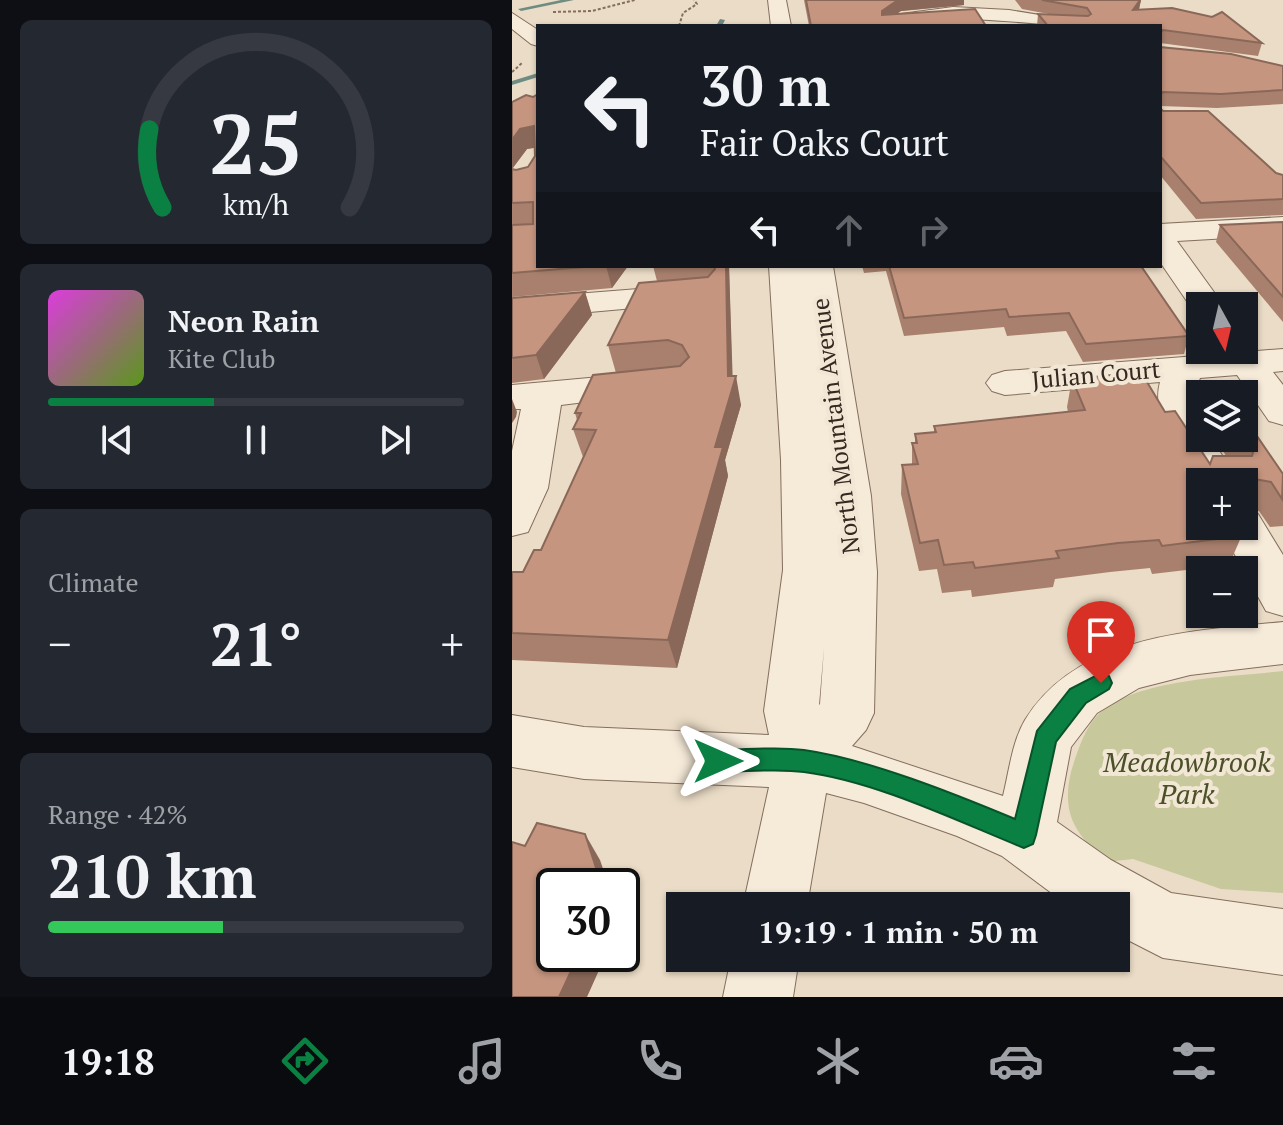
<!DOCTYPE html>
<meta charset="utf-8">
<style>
:root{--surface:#171b24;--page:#242831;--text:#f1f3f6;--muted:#9ea1a6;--line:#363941;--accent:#0b8043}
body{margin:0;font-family:"PT Serif",serif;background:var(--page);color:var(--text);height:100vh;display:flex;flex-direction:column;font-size:30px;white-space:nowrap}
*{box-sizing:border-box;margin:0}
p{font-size:26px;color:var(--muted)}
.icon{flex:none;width:44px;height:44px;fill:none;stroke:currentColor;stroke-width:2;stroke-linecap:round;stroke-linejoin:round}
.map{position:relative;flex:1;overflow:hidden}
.details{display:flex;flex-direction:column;gap:20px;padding:20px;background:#0d0f14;width:512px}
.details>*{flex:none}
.hud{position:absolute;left:24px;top:24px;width:626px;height:244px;border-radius:0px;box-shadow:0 2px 6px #0004;background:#171b24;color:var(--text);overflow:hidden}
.needle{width:52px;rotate:172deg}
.controls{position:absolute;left:674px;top:292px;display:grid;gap:16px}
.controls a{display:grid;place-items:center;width:72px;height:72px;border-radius:0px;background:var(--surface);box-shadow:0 2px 6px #0004;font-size:40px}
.speed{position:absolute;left:24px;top:868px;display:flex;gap:16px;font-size:40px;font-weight:700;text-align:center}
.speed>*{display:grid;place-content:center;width:104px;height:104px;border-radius:50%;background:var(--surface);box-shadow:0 2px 6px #0004;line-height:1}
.speed .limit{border:4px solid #111;border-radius:12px;background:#fff;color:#111}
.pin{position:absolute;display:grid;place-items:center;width:68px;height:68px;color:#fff;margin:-82px -34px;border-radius:50% 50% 50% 0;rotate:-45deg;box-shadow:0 0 8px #0007}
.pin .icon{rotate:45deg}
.me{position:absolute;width:88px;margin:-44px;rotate:90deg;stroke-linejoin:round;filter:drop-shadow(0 0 6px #0008)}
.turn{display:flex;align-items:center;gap:28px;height:168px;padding:0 32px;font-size:36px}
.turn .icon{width:104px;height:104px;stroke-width:2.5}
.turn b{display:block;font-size:56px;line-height:68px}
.lanes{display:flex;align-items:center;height:76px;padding:0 32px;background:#0003;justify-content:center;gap:40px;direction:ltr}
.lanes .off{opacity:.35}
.big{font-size:60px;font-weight:700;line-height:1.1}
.details .tile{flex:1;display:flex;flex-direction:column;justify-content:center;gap:12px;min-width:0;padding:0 28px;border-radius:12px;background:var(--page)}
.details .dial{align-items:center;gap:0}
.dial svg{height:208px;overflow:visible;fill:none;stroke:var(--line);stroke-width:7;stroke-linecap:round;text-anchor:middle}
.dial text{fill:var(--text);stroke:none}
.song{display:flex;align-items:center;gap:24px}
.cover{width:96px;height:96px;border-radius:12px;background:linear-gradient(135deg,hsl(300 70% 55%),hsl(90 70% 35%))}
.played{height:8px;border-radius:4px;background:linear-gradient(90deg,var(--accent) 40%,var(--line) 40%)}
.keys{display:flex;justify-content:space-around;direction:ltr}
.heat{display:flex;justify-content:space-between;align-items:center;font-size:44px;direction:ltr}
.charge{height:12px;border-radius:6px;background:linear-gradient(90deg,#34c759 42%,var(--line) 0)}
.trip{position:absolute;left:154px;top:892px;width:464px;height:80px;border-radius:0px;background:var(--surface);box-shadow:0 2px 6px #0004;font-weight:700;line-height:80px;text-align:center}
.tab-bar{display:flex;height:128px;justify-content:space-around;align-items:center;background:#090b0e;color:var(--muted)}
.tab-bar .icon{width:56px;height:56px}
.tab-bar .active{color:var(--accent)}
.tab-bar b{font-size:36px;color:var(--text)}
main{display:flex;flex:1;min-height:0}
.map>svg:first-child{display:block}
.green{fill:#c7c89b}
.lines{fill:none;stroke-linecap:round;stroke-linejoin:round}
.stream{fill:#6f8c82;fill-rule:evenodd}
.minor-casing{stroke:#846e5d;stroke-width:2}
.path{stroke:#846e5d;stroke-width:2;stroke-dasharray:3 2;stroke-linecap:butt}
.minor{fill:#f6ead9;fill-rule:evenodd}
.wall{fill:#a9806d;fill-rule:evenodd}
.shaded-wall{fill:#8a6859}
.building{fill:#c5957f;stroke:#8a6859;stroke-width:2}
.route{fill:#0b8043;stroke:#07532c;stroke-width:2}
.labels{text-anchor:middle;stroke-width:8;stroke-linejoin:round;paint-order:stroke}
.street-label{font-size:24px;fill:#362820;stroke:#f2e7d5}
.near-park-label{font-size:28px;font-style:italic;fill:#4a5028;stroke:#f2e7d5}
</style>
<main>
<section class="details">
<div class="tile dial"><svg viewBox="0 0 100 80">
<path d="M14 69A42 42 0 1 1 86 69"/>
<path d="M14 69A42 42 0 0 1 9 39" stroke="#0b8043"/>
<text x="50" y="56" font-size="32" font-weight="700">25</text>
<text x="50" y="72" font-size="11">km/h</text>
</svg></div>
<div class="tile">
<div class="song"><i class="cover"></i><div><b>Neon Rain</b><p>Kite Club</p></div></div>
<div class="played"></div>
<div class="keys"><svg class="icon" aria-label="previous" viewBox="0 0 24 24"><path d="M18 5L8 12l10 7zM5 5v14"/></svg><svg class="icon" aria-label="pause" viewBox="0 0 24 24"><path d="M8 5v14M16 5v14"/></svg><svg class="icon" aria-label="next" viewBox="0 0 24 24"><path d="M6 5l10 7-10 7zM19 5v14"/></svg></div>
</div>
<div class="tile"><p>Climate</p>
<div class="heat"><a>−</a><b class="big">21°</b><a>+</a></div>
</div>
<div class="tile"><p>Range · 42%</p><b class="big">210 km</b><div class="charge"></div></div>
</section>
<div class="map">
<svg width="771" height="997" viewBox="0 0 771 997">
<rect width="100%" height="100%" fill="#eadcc6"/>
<path class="green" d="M 771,671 L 771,893 L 709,889 L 621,859 L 594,862 C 564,834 549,815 559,772 C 564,755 572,730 584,717 C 618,678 721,677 771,671 Z"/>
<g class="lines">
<g class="stream">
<polygon points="49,0 62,0 9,11 6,9"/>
<polygon points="208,19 213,20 210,26 204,26"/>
<polygon points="26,73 26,77 0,85 0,81"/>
</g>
<defs>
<g id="minor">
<polygon points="256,0 274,0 279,26 259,26"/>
<path d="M 441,7 L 497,10 L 571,22 L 574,26 C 529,26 485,18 441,19 C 417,19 396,26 372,26 L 389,14 Z"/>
<polygon points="0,13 26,30 26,46 19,44 0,29"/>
<polygon points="771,217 771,235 665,241 712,306 688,306 688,315 683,313 648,262 648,224"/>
<path d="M 257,266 L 321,266 L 359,496 L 365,572 L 362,713 L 354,730 L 340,746 L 491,796 C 497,772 500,742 513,720 C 566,634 681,631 771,622 L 771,664 L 678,675 L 627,688 L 585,713 L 559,747 L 545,822 L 599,860 L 659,893 L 771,909 L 771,975 L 651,958 L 604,934 L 604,906 L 557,906 L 490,856 L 445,836 L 352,803 L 314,793 L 295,906 L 231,906 L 257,787 L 72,779 L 0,767 L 0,715 L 72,727 L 257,735 L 252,711 L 271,570 L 269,460 ZM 312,648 L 308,704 L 307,705 Z"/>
<polygon points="177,285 189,288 194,295 189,302 0,319 0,299"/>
<path d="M 732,341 L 739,342 L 745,351 L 771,349 L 771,371 L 761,372 L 771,385 L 771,425 L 757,421 L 725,375 L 688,378 C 680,396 688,419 688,438 L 699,438 L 727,482 L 688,482 L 688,490 C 670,459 638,419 648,382 L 493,395 L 480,391 L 474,383 L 480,375 L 493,371 L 710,354 L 708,350 L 732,350 Z"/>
<polygon points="132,373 146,377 151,385 146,393 49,405 36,488 16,532 0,536 0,451 9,409 0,409 0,385"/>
<polygon points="732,510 746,514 771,555 771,616 754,611 707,526 732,526"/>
<polygon points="219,958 287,958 281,997 211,997"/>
</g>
</defs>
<use href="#minor" class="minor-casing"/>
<g class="path">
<polyline points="41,12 80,11 123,0"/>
<polyline points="167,26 171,13 185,4 182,0"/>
<polyline points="0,72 10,63"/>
</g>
<use href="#minor" class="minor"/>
</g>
<g class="wall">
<polygon points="292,0 452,0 452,5 389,11 384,14 474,26 297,26"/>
<polygon points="503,0 629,0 627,9 750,43 746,56 648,43 648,47 771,66 771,104 705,108 648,106 648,108 651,111 764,173 771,175 771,215 684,219 648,175 648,26 525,26 526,14 542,15 510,9"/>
<path d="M 26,94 L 26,266 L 116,266 L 100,288 L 0,297 L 0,102 L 14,95 L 21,97 ZM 22,148 L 23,156 L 16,167 L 4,170 L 0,169 L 15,149 Z"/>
<polygon points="771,222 771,322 704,242 708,225"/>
<polygon points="141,266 217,266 220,376 229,405 213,460 216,476 165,668 0,660 0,572 11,572 29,550 71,457 61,429 65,420 63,413 104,373 96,345 145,281"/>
<polygon points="350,266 629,266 677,336 672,354 571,362 554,331 495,336 492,327 392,336 374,271 352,273"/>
<polygon points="73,292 80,315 32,379 0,383 0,298"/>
<polygon points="560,379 653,412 698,464 714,456 707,444 709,438 732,438 771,474 771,526 758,527 747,511 735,509 732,516 732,482 688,482 733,528 717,565 640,574 638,568 598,572 543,579 541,587 460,597 459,590 430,593 425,569 407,571 389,494 390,465 400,464 400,443 403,443 403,434 422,433 422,426 556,412 555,407"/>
</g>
<g class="shaded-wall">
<polygon points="386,0 452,0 452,5 389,11 370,24 370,11"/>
<polygon points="628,0 629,0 627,9 621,10"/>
<polygon points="22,126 26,147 15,149 0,169 0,140 8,129"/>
<polygon points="94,266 116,266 100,288"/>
<polygon points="214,266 217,266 221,388 224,376 229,405 213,460 216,476 165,668 156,640 203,447 216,376"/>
<polygon points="73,292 80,315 32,379 24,355"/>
<polygon points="0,399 5,412 4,417 0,423"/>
<polygon points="73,834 88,860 97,886 86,886"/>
<polygon points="67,954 81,954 80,957 88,968 75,997 47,997"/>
</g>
<g class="building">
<polygon points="294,0 386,0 370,11 370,15 463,9 474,26 299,26"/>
<polygon points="530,0 628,0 621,10 660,8 700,17 710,12 750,43 651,30 648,33 648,26 536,26 526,14 576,16 579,14 575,8"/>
<polygon points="648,39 648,47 719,54 771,66 771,90 709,94 651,92 648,95"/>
<polygon points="26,94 26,266 84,266 0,273 0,225 21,224 21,202 0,203 0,169 4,170 16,167 23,156 22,126 8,129 0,140 0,102 14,95 21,97"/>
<polygon points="648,98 648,108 651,111 696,111 764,173 771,175 771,199 689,203 648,156"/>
<polygon points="771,222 771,297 708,225"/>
<polygon points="202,266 214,266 216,376 224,376 203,447 211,447 156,640 0,633 0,572 11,572 22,550 29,550 84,430 61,429 69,413 63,413 81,375 168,366 177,357 170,345 156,340 96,345 127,283 196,277 203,269"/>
<polygon points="377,266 629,266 677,336 574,344 557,313 497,317 494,309 392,318"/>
<polygon points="73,292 24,355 0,358 0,298"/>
<polygon points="629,372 653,412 663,411 698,464 701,456 740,456 741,452 732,438 732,417 771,474 770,499 759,482 742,479 741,494 732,495 732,482 688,482 688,526 731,526 733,528 724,529 729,536 650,546 647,540 606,543 544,551 547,558 463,568 461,562 432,565 426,540 408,543 390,465 406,464 400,443 405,443 403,434 424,432 422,426 573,410 560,379"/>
<polygon points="25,823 73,834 88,880 86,886 42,886 42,954 67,954 47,997 0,997 0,842 13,846"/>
</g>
<path class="route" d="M 589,673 L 597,676 L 600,683 L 597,689 L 574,703 L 544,742 L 524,835 L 521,844 L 512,848 C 445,821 363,781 292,772 C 264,768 234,772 206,772 L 198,769 L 194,761 L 198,754 L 206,750 C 234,750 265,746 292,750 C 356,759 443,794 503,819 L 525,731 L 558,689 Z"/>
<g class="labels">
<g class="street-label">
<text transform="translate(584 375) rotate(-5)" y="8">Julian Court</text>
<text transform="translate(324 426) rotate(-97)" y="8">North Mountain Avenue</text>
</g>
<g class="near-park-label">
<text x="675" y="772">Meadowbrook<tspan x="675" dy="32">Park</tspan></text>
</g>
</g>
</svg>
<div class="controls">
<a><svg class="needle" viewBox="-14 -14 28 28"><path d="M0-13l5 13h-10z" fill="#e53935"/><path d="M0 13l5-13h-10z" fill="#9ea1a6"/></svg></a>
<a><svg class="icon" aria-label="layers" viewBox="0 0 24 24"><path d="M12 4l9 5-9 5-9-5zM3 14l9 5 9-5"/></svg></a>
<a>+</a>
<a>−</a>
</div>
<div class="speed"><div class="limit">30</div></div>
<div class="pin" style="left:589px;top:683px;background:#d93025"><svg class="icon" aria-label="arrive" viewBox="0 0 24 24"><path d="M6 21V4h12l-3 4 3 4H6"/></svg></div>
<svg class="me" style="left:206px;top:761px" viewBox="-20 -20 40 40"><path d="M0-17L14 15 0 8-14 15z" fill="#0b8043" stroke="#fff" stroke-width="4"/></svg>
<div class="trip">19:19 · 1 min · 50 m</div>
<div class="hud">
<div class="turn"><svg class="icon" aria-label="left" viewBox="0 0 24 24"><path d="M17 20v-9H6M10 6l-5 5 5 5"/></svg><div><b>30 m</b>Fair Oaks Court</div></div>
<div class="lanes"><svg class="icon" aria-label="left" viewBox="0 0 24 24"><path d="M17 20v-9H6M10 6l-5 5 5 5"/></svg><svg class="icon off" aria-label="ahead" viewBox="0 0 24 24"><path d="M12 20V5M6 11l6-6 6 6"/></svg><svg class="icon off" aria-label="right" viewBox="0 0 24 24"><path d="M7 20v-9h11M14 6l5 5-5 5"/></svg></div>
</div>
</div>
</main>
<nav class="tab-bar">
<b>19:18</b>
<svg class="icon active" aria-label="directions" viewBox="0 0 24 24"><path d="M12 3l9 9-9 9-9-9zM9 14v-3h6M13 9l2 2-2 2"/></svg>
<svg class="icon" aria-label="music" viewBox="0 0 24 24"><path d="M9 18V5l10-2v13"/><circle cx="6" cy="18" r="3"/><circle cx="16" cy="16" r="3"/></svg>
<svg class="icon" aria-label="phone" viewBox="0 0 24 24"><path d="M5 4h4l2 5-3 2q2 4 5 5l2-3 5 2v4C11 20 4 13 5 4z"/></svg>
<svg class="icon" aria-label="climate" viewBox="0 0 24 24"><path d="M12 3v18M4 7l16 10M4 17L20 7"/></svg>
<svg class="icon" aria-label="car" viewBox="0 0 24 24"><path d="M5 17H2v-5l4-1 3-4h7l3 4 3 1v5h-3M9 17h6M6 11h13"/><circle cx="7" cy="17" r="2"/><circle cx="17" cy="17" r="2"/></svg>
<svg class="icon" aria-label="filters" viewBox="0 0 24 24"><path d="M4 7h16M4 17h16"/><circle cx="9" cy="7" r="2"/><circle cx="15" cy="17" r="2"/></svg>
</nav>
